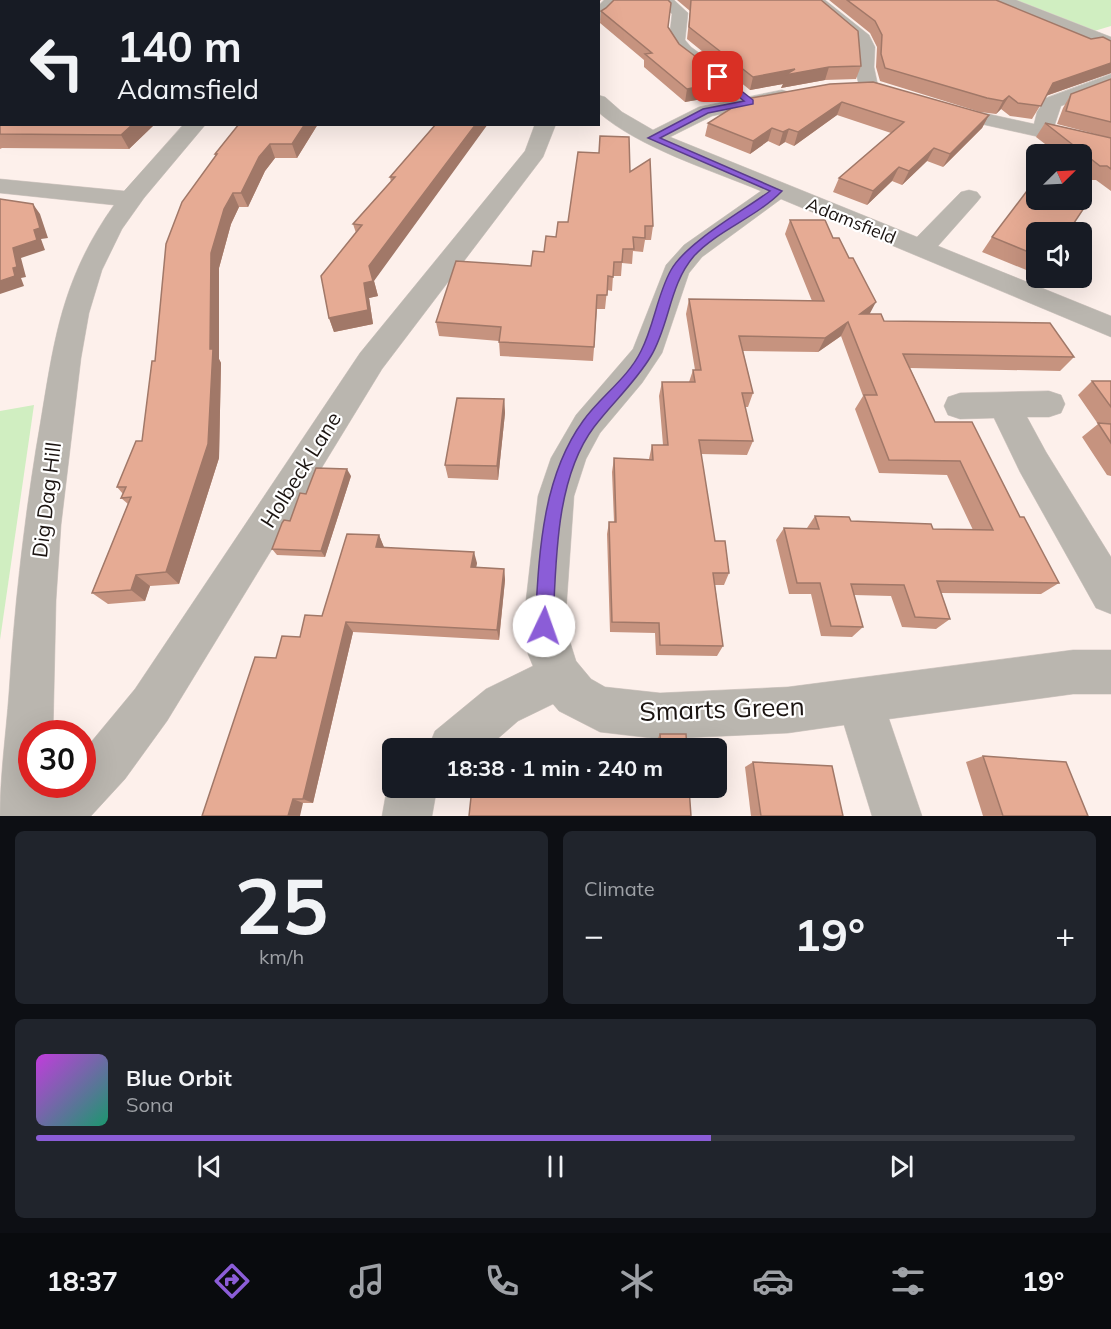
<!DOCTYPE html>
<meta charset="utf-8">
<style>
:root{--surface:#171b24;--page:#20242c;--text:#f1f3f6;--muted:#9ea1a6;--line:#363941;--accent:#8b5dd7}
body{margin:0;font-family:Mulish,sans-serif;background:var(--page);color:var(--text);height:100vh;display:flex;flex-direction:column;font-size:22px;white-space:nowrap}
*{box-sizing:border-box;margin:0}
p{font-size:20px;color:var(--muted)}
.icon{flex:none;width:33px;height:33px;fill:none;stroke:currentColor;stroke-width:2;stroke-linecap:round;stroke-linejoin:round}
.map{position:relative;height:816px;overflow:hidden}
.details{display:flex;flex-direction:column;gap:15px;padding:15px;background:#0d0f14;flex:1}
.details>*{flex:none}
.guide{position:absolute;left:0px;top:0px;width:600px;height:126px;box-shadow:0 6px 24px #0002;background:#171b24;color:var(--text);overflow:hidden}
.needle{width:39px;rotate:66deg}
.controls{position:absolute;left:1026px;top:144px;display:grid;gap:12px}
.controls a{display:grid;place-items:center;width:66px;height:66px;border-radius:9px;background:var(--surface);box-shadow:0 6px 24px #0002;font-size:30px}
.speed{position:absolute;left:18px;top:720px;display:flex;gap:12px;font-size:30px;font-weight:700;text-align:center}
.speed>*{display:grid;place-content:center;width:78px;height:78px;border-radius:50%;background:var(--surface);box-shadow:0 6px 24px #0002;line-height:1}
.speed .limit{border:9px solid #d22;background:#fff;color:#111}
.pin{position:absolute;display:grid;place-items:center;width:51px;height:51px;color:#fff;margin:-26px;border-radius:12px;box-shadow:0 3px 9px #0006}
.me{position:absolute;width:66px;margin:-33px;rotate:3deg;stroke-linejoin:round;filter:drop-shadow(0 0 4px #0008)}
.turn{display:flex;align-items:center;gap:21px;height:126px;padding:0 18px;font-size:27px}
.turn .icon{width:78px;height:78px;stroke-width:2.5}
.turn b{display:block;font-size:42px;line-height:51px}
.big{font-size:45px;font-weight:700;line-height:1.1}
.details .card{flex:1;display:flex;flex-direction:column;justify-content:center;gap:9px;min-width:0;padding:0 21px;border-radius:9px;background:var(--page)}
.details .dial{align-items:center;gap:0}
.dial b{font-size:78px;line-height:1}
.song{display:flex;align-items:center;gap:18px}
.cover{width:72px;height:72px;border-radius:9px;background:linear-gradient(135deg,hsl(290 70% 55%),hsl(160 70% 35%))}
.played{height:6px;border-radius:3px;background:linear-gradient(90deg,var(--accent) 65%,var(--line) 65%)}
.keys{display:flex;justify-content:space-around;direction:ltr}
.heat{display:flex;justify-content:space-between;align-items:center;font-size:33px;direction:ltr}
.details .tiles{flex:1;display:grid;gap:15px;grid-template-columns:1fr 1fr}
.card:last-child{grid-column:span 2}
.trip{position:absolute;left:382px;top:738px;width:345px;height:60px;border-radius:9px;background:var(--surface);box-shadow:0 6px 24px #0002;font-weight:700;line-height:60px;text-align:center}
.tab-bar{display:flex;height:96px;justify-content:space-around;align-items:center;background:#090b0e;color:var(--muted)}
.tab-bar .icon{width:42px;height:42px}
.tab-bar .active{color:var(--accent)}
.tab-bar b{font-size:27px;color:var(--text)}
.map>svg:first-child{display:block}
.green{fill:#d0eec1}
.lines{fill:none;stroke-linecap:round;stroke-linejoin:round}
.minor-casing{stroke:#d9cdc8;stroke-width:1}
.minor{fill:#bab6af;fill-rule:evenodd}
.wall{fill:#c6937f}
.shaded-wall{fill:#a17868}
.building{fill:#e6ab94;stroke:#a17868;stroke-width:1.5}
.route{fill:#8b5dd7;stroke:#5a3c8c;stroke-width:1.5}
.labels{text-anchor:middle;stroke-width:4.5;stroke-linejoin:round;paint-order:stroke}
.far-street-label{font-size:18px;fill:#1b1411;stroke:#fff}
.street-label{font-size:21px;fill:#1b1411;stroke:#fff}
.near-street-label{font-size:26px;fill:#1b1411;stroke:#fff}
</style>
<div class="map">
<svg width="1111" height="816" viewBox="0 0 1111 816">
<rect width="100%" height="100%" fill="#fdf0eb"/>
<g class="green">
<polygon points="1011,0 1111,0 1111,26 1091,32"/>
<polygon points="34,405 0,640 0,411"/>
</g>
<g class="lines">
<defs>
<g id="minor">
<polygon points="604,0 620,0 604,19 598,21 598,6"/>
<path d="M 657,0 L 674,0 L 688,13 L 685,40 L 691,47 L 721,69 L 723,73 L 721,77 C 701,82 679,55 669,40 L 672,14 Z"/>
<path d="M 807,0 L 825,0 L 869,35 L 875,47 L 874,67 L 878,86 L 876,90 L 862,90 C 851,74 862,56 856,42 Z"/>
<polygon points="994,0 1016,0 1111,37 1111,48 997,3"/>
<polygon points="1111,74 1111,87 1061,106 1054,127 1111,140 1111,153 936,114 933,110 936,106 943,104 1034,124 1037,112 1046,98"/>
<path d="M 782,90 L 789,92 L 792,96 L 789,100 L 712,116 L 670,137 L 917,237 L 961,192 L 969,190 L 977,192 L 981,197 L 977,202 L 938,246 L 1111,316 L 1111,337 L 781,199 L 702,257 L 689,273 L 662,353 L 642,383 L 600,433 L 586,459 L 574,496 L 565,626 L 576,661 L 591,679 L 605,687 L 660,693 L 788,687 L 1073,650 L 1111,650 L 1111,694 L 1073,694 L 889,719 L 922,816 L 872,816 L 844,725 L 788,733 L 660,739 L 600,732 L 559,711 L 553,704 L 518,721 L 487,748 L 428,748 L 435,731 L 486,689 L 533,666 L 528,654 L 523,626 L 538,496 L 551,458 L 576,415 L 633,349 L 666,265 L 684,245 L 761,191 C 711,170 639,148 598,112 L 598,95 L 605,97 L 622,112 L 653,130 L 699,107 Z"/>
<path d="M 184,124 L 206,124 L 144,198 L 122,229 L 102,270 L 89,313 L 81,358 L 61,525 L 56,600 L 53,734 L 32,734 L 32,784 L 82,784 L 82,753 L 135,689 L 360,353 L 525,151 L 535,124 L 556,124 L 543,157 L 382,369 L 167,721 L 125,779 L 91,816 L 0,816 C 0,776 6,734 9,693 C 14,611 23,530 36,449 C 53,353 56,287 114,205 L 0,193 L 0,179 L 124,191 Z"/>
<polygon points="1049,391 1061,395 1065,404 1061,413 1049,417 1027,417 1046,452 1111,557 1111,614 1096,608 1020,472 994,418 960,419 948,415 944,406 948,397 960,393"/>
<polygon points="393,774 393,788 437,788 432,816 382,816 387,788"/>
</g>
</defs>
<use href="#minor" class="minor-casing"/>
<use href="#minor" class="minor"/>
</g>
<g class="wall">
<polygon points="0,0 601,0 598,3 598,2 2,2 2,124 155,124 129,149 2,148 0,149"/>
<polygon points="677,0 821,0 861,66 856,79 825,80 781,88 783,84 750,90 687,39 690,11"/>
<polygon points="829,0 996,0 1111,73 1046,96 1032,119 1010,116 1001,109 996,114 980,112 880,81 876,67 877,47 870,33"/>
<polygon points="606,8 668,27 679,44 725,95 685,102 644,67 644,60 600,23 601,11"/>
<polygon points="1111,79 1111,191 1096,180 1090,180 1082,173 1082,154 1058,154 1036,137 1045,123 1099,135 1057,124 1063,108 1071,94"/>
<polygon points="830,84 989,115 982,128 943,167 927,161 902,185 892,181 867,205 833,192 839,178 891,133 837,115 794,146 785,142 779,146 768,141 750,154 705,136 708,123"/>
<polygon points="239,124 318,124 297,158 275,158 265,171 248,207 239,207 231,224 219,268 219,359 221,363 219,458 179,584 150,586 145,601 108,604 92,593 128,504 121,498 123,494 117,487 142,441 155,361 216,157 215,154"/>
<polygon points="436,124 374,281 378,296 369,298 373,324 334,332 329,318 356,233 353,224 391,182 390,177"/>
<polygon points="630,172 653,226 651,240 645,240 643,252 633,251 632,264 622,263 621,276 613,276 612,291 607,290 605,309 597,309 593,361 500,356 499,341 439,336 436,322 531,266 544,252 568,222"/>
<polygon points="790,220 870,314 884,321 1074,357 1060,371 910,368 935,422 1020,517 1059,583 1041,594 941,593 950,619 936,629 902,627 891,596 854,595 863,627 852,637 821,636 811,594 789,594 776,540 784,528 807,528 815,516 851,521 933,529 973,530 947,475 879,473 855,409 863,396 841,336 818,352 743,351 753,393 748,407 745,407 753,441 747,455 701,454 715,541 729,573 724,585 715,585 723,646 717,656 656,655 655,633 610,632 607,534 609,522 614,522 612,472 614,458 649,459 652,445 663,445 659,396 662,382 689,382 693,370 695,370 686,314 689,299 812,301 785,234"/>
<polygon points="1036,232 1036,274 982,252 992,237"/>
<polygon points="1092,381 1111,381 1111,476 1107,475 1082,437 1098,424 1078,395"/>
<polygon points="504,399 505,413 498,480 448,478 445,465"/>
<polygon points="351,476 325,557 277,555 272,549 306,494"/>
<polygon points="379,535 384,548 477,563 476,567 504,569 505,580 499,640 353,632 313,803 303,803 202,816 276,658 322,616"/>
<polygon points="660,734 687,748 657,748 656,741"/>
<polygon points="983,756 1088,816 983,816 966,762"/>
<polygon points="753,762 843,816 751,816 745,767"/>
</g>
<g class="shaded-wall">
<polygon points="1111,63 1111,73 1045,96 1053,83"/>
<polygon points="829,67 825,80 781,88 783,84 750,90 753,77 795,69"/>
<polygon points="728,81 725,95 685,102 687,89"/>
<polygon points="1009,96 1001,109 996,114 1003,101"/>
<polygon points="842,102 837,115 794,146 798,132"/>
<polygon points="989,115 982,128 943,167 950,154"/>
<polygon points="133,124 155,124 129,149 121,135"/>
<polygon points="305,124 318,124 297,158 292,144"/>
<polygon points="476,124 488,124 374,281 378,296 369,298 373,324 334,332 329,318 364,283 369,266"/>
<polygon points="772,128 768,141 750,154 753,141"/>
<polygon points="789,129 785,142 779,146 783,132"/>
<polygon points="270,144 275,158 265,171 248,207 241,193 259,157"/>
<polygon points="934,148 927,161 902,185 909,171"/>
<polygon points="899,167 892,181 867,205 873,191"/>
<polygon points="233,193 239,207 231,224 219,268 219,359 221,363 219,458 179,584 166,572 210,349 211,253 224,209"/>
<polygon points="33,204 40,214 48,238 41,239 45,250 21,258 26,277 21,278 24,286 0,294 0,281 13,268 13,248 34,230"/>
<polygon points="876,302 868,317 860,314"/>
<polygon points="848,322 841,336 818,352 825,338"/>
<polygon points="504,399 505,413 498,480 497,466"/>
<polygon points="347,469 351,476 325,557 321,551"/>
<polygon points="379,535 384,547 381,559 376,547"/>
<polygon points="474,552 477,563 474,578 471,567"/>
<polygon points="504,569 505,580 499,640 497,630"/>
<polygon points="136,575 150,586 145,601 131,590"/>
<polygon points="346,622 353,632 313,803 303,799"/>
<polygon points="293,799 303,803 300,816 288,816"/>
</g>
<g class="building">
<polygon points="0,0 572,0 571,2 2,2 2,124 133,124 121,135 0,134"/>
<polygon points="614,0 668,0 671,3 668,27 679,44 728,81 687,89 645,54 652,53 601,11 606,8"/>
<polygon points="691,0 821,0 858,31 861,66 829,67 785,75 795,69 753,77 689,27"/>
<polygon points="847,0 996,0 1091,39 1103,37 1111,41 1111,63 1053,83 1041,106 1018,103 1009,96 1003,101 987,98 885,68 881,54 882,35 875,21"/>
<polygon points="1111,79 1111,122 1066,111 1071,94"/>
<polygon points="873,82 989,115 950,154 934,148 909,171 899,167 873,191 839,178 904,122 842,102 798,132 789,129 783,132 772,128 753,141 708,123 746,99 830,84"/>
<polygon points="1045,123 1111,138 1111,169 1107,166 1100,166"/>
<polygon points="239,124 305,124 292,144 270,144 259,157 241,193 233,193 224,209 211,253 210,349 213,349 208,444 166,572 136,575 131,590 92,593 131,497 121,498 126,487 117,487 136,441 142,441 152,361 155,361 166,244 182,202 217,154 215,154"/>
<polygon points="436,124 476,124 369,266 373,281 364,283 368,310 329,318 321,276 362,225 353,224 395,177 390,177"/>
<polygon points="600,136 629,137 630,172 650,159 653,226 645,226 645,238 633,237 634,249 623,249 622,262 614,262 613,277 608,276 607,295 597,295 594,347 499,342 501,327 436,322 456,261 531,266 533,251 544,252 546,236 556,237 558,222 568,222 578,152 599,153"/>
<polygon points="1033,183 1036,184 1036,200 1082,200 1088,202 1068,232 1036,232 1036,255 992,237"/>
<polygon points="0,199 33,204 40,228 34,230 37,240 13,248 17,267 13,268 15,276 0,281"/>
<polygon points="790,220 825,220 833,238 839,238 849,258 853,258 876,302 860,314 881,314 884,321 1050,323 1074,357 903,354 935,422 972,422 1020,517 1024,517 1059,583 937,581 950,619 915,617 904,585 851,584 863,627 831,626 820,583 797,583 784,528 819,529 815,516 849,517 851,521 931,524 933,529 993,530 960,461 889,460 864,395 877,395 848,322 825,338 739,336 753,393 742,393 753,441 699,440 715,541 725,541 729,573 713,573 723,646 660,645 659,623 612,622 609,522 616,522 614,458 653,460 652,445 668,445 662,382 695,382 693,370 701,370 689,299 824,301"/>
<polygon points="1092,381 1111,381 1111,407"/>
<polygon points="457,398 504,399 497,466 445,465"/>
<polygon points="1098,423 1111,424 1111,443"/>
<polygon points="316,468 347,469 321,551 272,549 282,523 284,520 290,521 300,493 306,494"/>
<polygon points="347,534 379,535 376,547 474,552 471,567 504,569 497,630 346,622 303,799 293,799 288,816 202,816 255,657 276,658 282,636 300,637 305,615 322,616"/>
<polygon points="660,734 686,734 687,748 661,748"/>
<polygon points="983,756 1066,762 1088,816 1003,816"/>
<polygon points="753,762 832,766 843,816 761,816"/>
<polygon points="472,788 689,788 691,816 469,816"/>
</g>
<path class="route" d="M 715,75 L 721,75 L 753,100 L 753,104 L 708,113 L 660,138 L 782,191 C 757,217 718,230 694,256 C 669,285 670,324 651,356 C 635,383 612,403 594,427 C 555,479 556,563 553,626 L 550,632 L 544,634 L 538,632 L 535,626 C 539,557 541,479 583,421 C 600,397 628,378 641,351 C 654,326 657,295 671,270 C 687,242 743,211 770,191 L 648,138 L 703,109 L 744,101 L 715,78 Z"/>
<g class="labels">
<g class="far-street-label">
<text transform="translate(851 221) rotate(22)" y="6">Adamsfield</text>
</g>
<g class="street-label">
<text transform="translate(301 470) rotate(-58)" y="7">Holbeck Lane</text>
<text transform="translate(47 500) rotate(-83)" y="7">Dig Dag Hill</text>
</g>
<g class="near-street-label">
<text transform="translate(722 709) rotate(-2)" y="9">Smarts Green</text>
</g>
</g>
</svg>
<div class="controls">
<a><svg class="needle" viewBox="-14 -14 28 28"><path d="M0-13l5 13h-10z" fill="#e53935"/><path d="M0 13l5-13h-10z" fill="#9ea1a6"/></svg></a>
<a><svg class="icon" aria-label="sound" viewBox="0 0 24 24"><path d="M4 9h4l5-4v14l-5-4H4zM17 9q2 3 0 6"/></svg></a>
</div>
<div class="speed"><div class="limit">30</div></div>
<div class="pin" style="left:718px;top:77px;background:#d93025"><svg class="icon" aria-label="arrive" viewBox="0 0 24 24"><path d="M6 21V4h12l-3 4 3 4H6"/></svg></div>
<svg class="me" style="left:544px;top:626px" viewBox="-20 -20 40 40"><circle r="19" fill="#fff"/><path d="M0-13L10 11 0 6-10 11z" fill="#8b5dd7"/></svg>
<div class="trip">18:38 · 1 min · 240 m</div>
<div class="guide">
<div class="turn"><svg class="icon" aria-label="left" viewBox="0 0 24 24"><path d="M17 20v-9H6M10 6l-5 5 5 5"/></svg><div><b>140 m</b>Adamsfield</div></div>
</div>
</div>
<section class="details">
<div class="tiles">
<div class="card dial"><b>25</b><p>km/h</p></div>
<div class="card"><p>Climate</p>
<div class="heat"><a>−</a><b class="big">19°</b><a>+</a></div>
</div>
<div class="card">
<div class="song"><i class="cover"></i><div><b>Blue Orbit</b><p>Sona</p></div></div>
<div class="played"></div>
<div class="keys"><svg class="icon" aria-label="previous" viewBox="0 0 24 24"><path d="M18 5L8 12l10 7zM5 5v14"/></svg><svg class="icon" aria-label="pause" viewBox="0 0 24 24"><path d="M8 5v14M16 5v14"/></svg><svg class="icon" aria-label="next" viewBox="0 0 24 24"><path d="M6 5l10 7-10 7zM19 5v14"/></svg></div>
</div>
</div>
</section>
<nav class="tab-bar">
<b>18:37</b>
<svg class="icon active" aria-label="directions" viewBox="0 0 24 24"><path d="M12 3l9 9-9 9-9-9zM9 14v-3h6M13 9l2 2-2 2"/></svg>
<svg class="icon" aria-label="music" viewBox="0 0 24 24"><path d="M9 18V5l10-2v13"/><circle cx="6" cy="18" r="3"/><circle cx="16" cy="16" r="3"/></svg>
<svg class="icon" aria-label="phone" viewBox="0 0 24 24"><path d="M5 4h4l2 5-3 2q2 4 5 5l2-3 5 2v4C11 20 4 13 5 4z"/></svg>
<svg class="icon" aria-label="climate" viewBox="0 0 24 24"><path d="M12 3v18M4 7l16 10M4 17L20 7"/></svg>
<svg class="icon" aria-label="car" viewBox="0 0 24 24"><path d="M5 17H2v-5l4-1 3-4h7l3 4 3 1v5h-3M9 17h6M6 11h13"/><circle cx="7" cy="17" r="2"/><circle cx="17" cy="17" r="2"/></svg>
<svg class="icon" aria-label="filters" viewBox="0 0 24 24"><path d="M4 7h16M4 17h16"/><circle cx="9" cy="7" r="2"/><circle cx="15" cy="17" r="2"/></svg>
<b>19°</b>
</nav>
